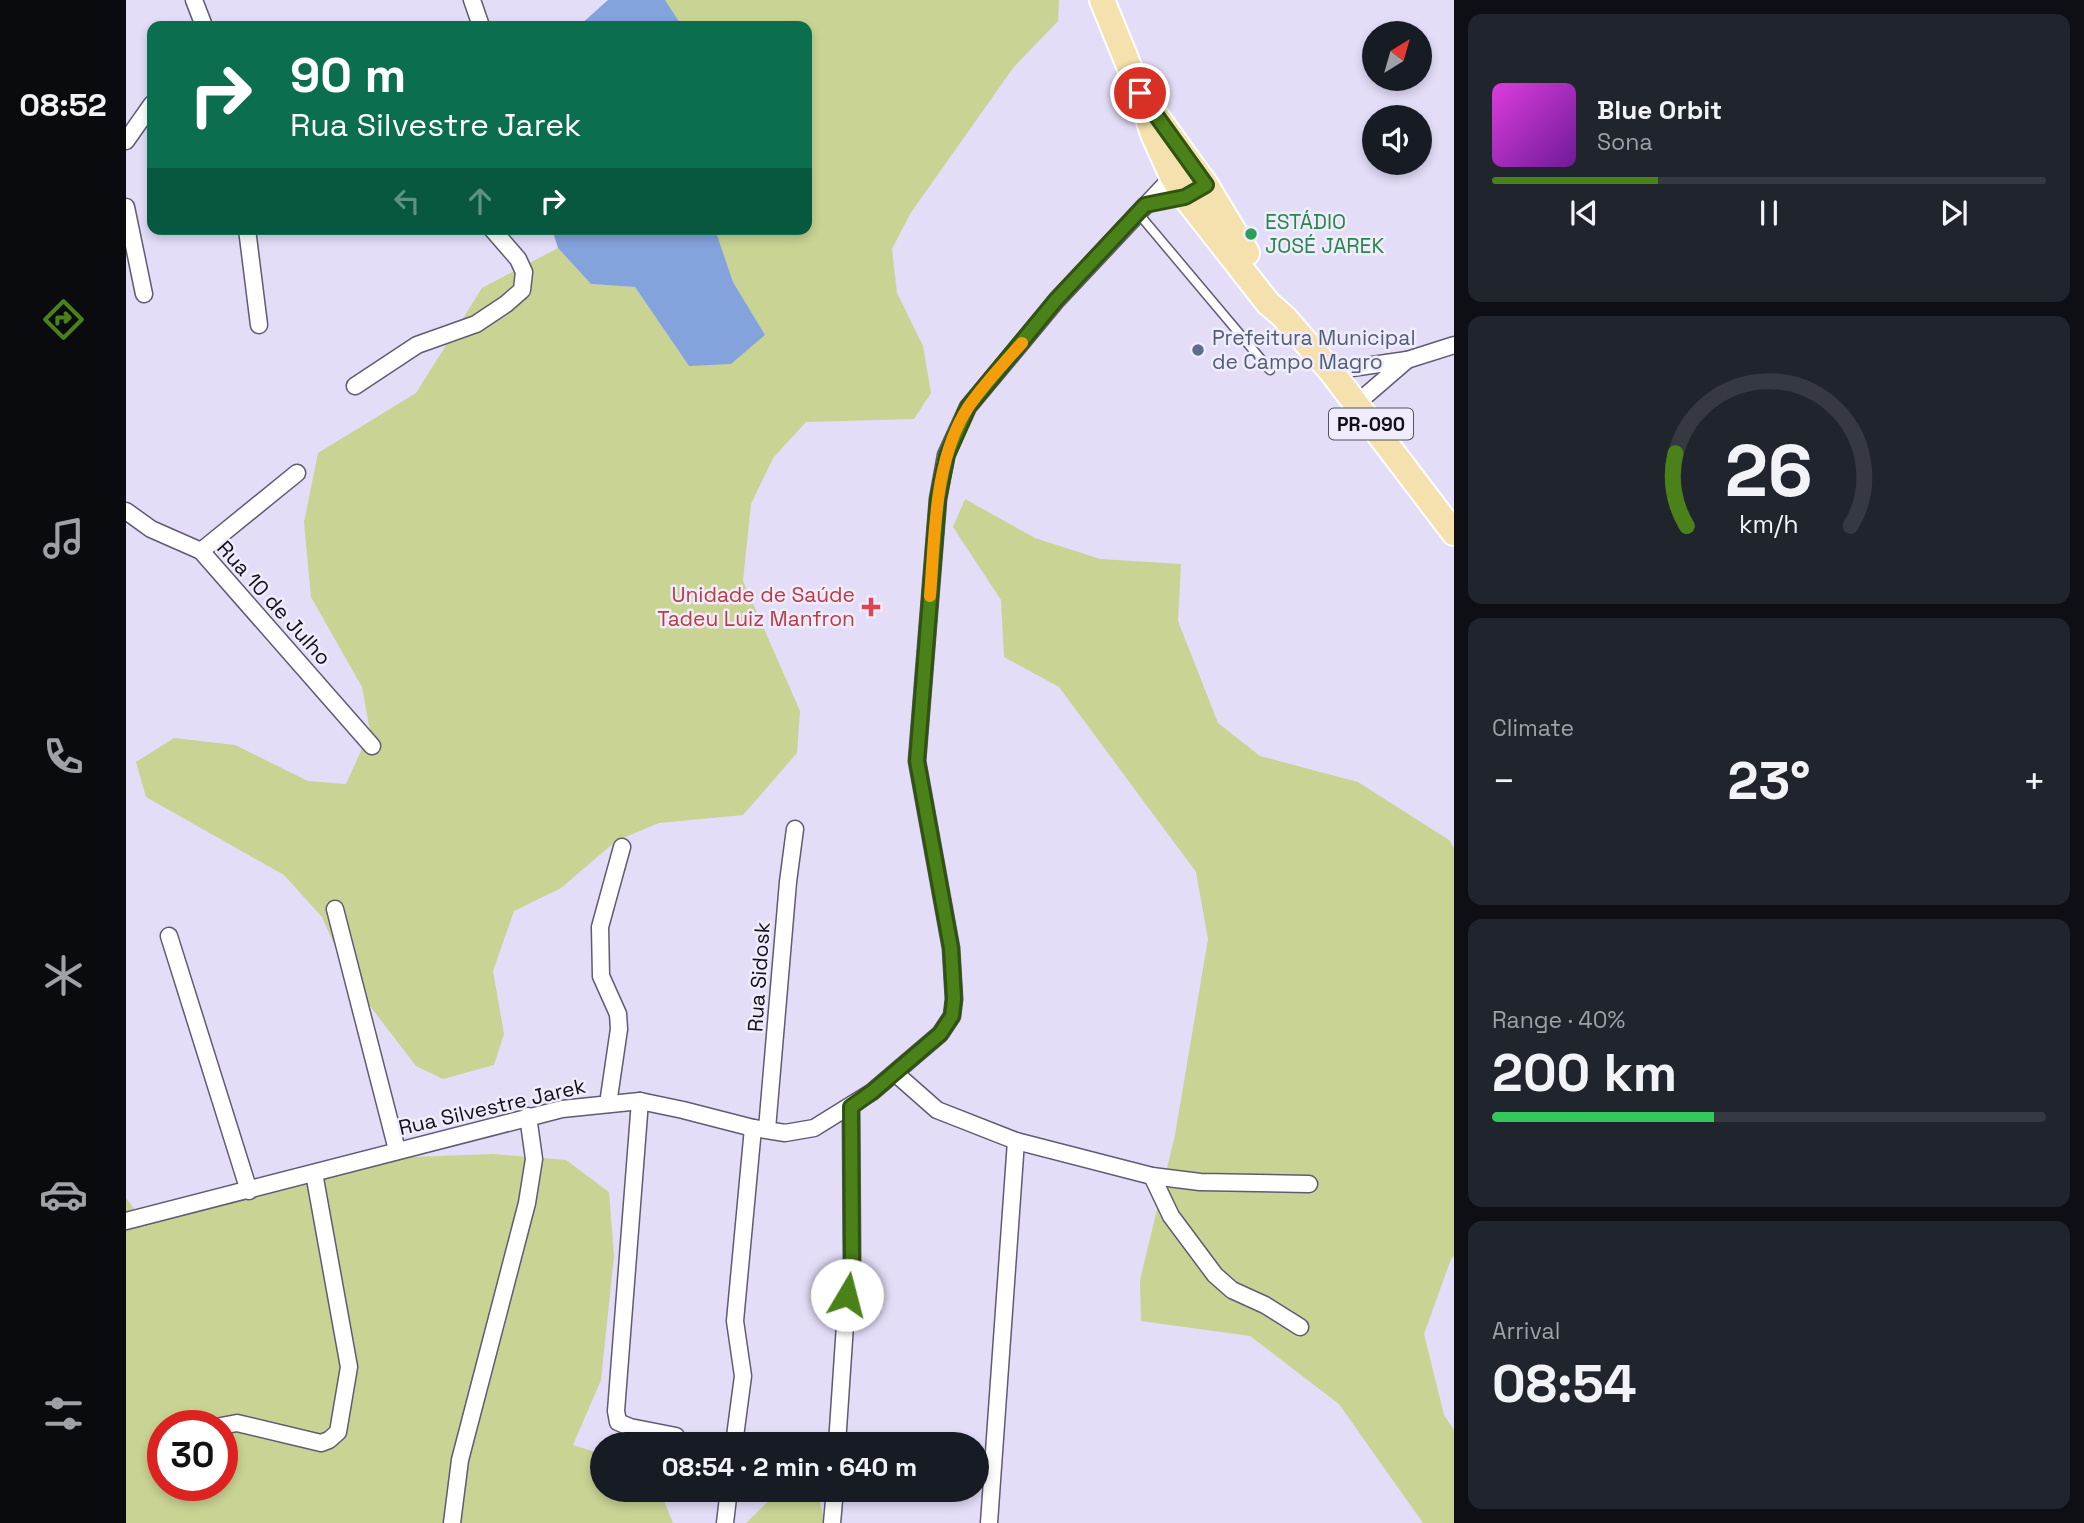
<!DOCTYPE html>
<meta charset="utf-8">
<style>
:root{--surface:#171b24;--page:#20242c;--text:#f1f3f6;--muted:#9ea1a6;--line:#363941;--accent:#4a8118}
body{margin:0;font-family:"Space Grotesk",sans-serif;background:var(--page);color:var(--text);height:100vh;display:flex;flex-direction:column;font-size:26px;white-space:nowrap}
*{box-sizing:border-box;margin:0}
p{font-size:23px;color:var(--muted)}
.icon{flex:none;width:38px;height:38px;fill:none;stroke:currentColor;stroke-width:2;stroke-linecap:round;stroke-linejoin:round}
.map{position:relative;flex:1;overflow:hidden}
.drawer{display:flex;flex-direction:column;gap:14px;padding:14px;background:#0d0f14;width:630px}
.drawer>*{flex:none}
.banner{position:absolute;left:21px;top:21px;width:665px;height:214px;border-radius:14px;box-shadow:0 4px 10px #0003;background:#0b6e4f;color:#fff;overflow:hidden}
.needle{width:46px;rotate:37deg}
.tools{position:absolute;left:1236px;top:21px;display:grid;gap:14px}
.tools a{display:grid;place-items:center;width:70px;height:70px;border-radius:50%;background:var(--surface);box-shadow:0 4px 10px #0003;font-size:35px}
.speed{position:absolute;left:21px;top:1410px;display:flex;gap:14px;font-size:35px;font-weight:700;text-align:center}
.speed>*{display:grid;place-content:center;width:91px;height:91px;border-radius:50%;background:var(--surface);box-shadow:0 4px 10px #0003;line-height:1}
.speed .limit{border:10px solid #d22;background:#fff;color:#111}
.pin{position:absolute;display:grid;place-items:center;width:60px;height:60px;color:#fff;margin:-30px;border:4px solid #fff;border-radius:50%;box-shadow:0 2px 7px #0007}
.me{position:absolute;width:77px;margin:-38px;rotate:8deg;stroke-linejoin:round;filter:drop-shadow(0 0 5px #0008)}
.turn{display:flex;align-items:center;gap:24px;height:147px;padding:0 28px;font-size:32px}
.turn .icon{width:91px;height:91px;stroke-width:2.5}
.turn b{display:block;font-size:49px;line-height:60px}
.lanes{display:flex;align-items:center;height:66px;padding:0 28px;background:#0003;justify-content:center;gap:35px;direction:ltr}
.lanes .off{opacity:.35}
.big{font-size:52px;font-weight:700;line-height:1.1}
.drawer .card{flex:1;display:flex;flex-direction:column;justify-content:center;gap:10px;min-width:0;padding:0 24px;border-radius:14px;background:var(--page)}
.drawer .dial{align-items:center;gap:0}
.dial svg{height:182px;overflow:visible;fill:none;stroke:var(--line);stroke-width:7;stroke-linecap:round;text-anchor:middle}
.dial text{fill:var(--text);stroke:none}
.song{display:flex;align-items:center;gap:21px}
.cover{width:84px;height:84px;border-radius:10px;background:linear-gradient(135deg,hsl(300 70% 55%),hsl(280 70% 35%))}
.played{height:7px;border-radius:4px;background:linear-gradient(90deg,var(--accent) 30%,var(--line) 30%)}
.keys{display:flex;justify-content:space-around;direction:ltr}
.heat{display:flex;justify-content:space-between;align-items:center;font-size:38px;direction:ltr}
.charge{height:10px;border-radius:5px;background:linear-gradient(90deg,#34c759 40%,var(--line) 0)}
.trip{position:absolute;left:464px;top:1432px;width:399px;height:70px;border-radius:35px;background:var(--surface);box-shadow:0 4px 10px #0003;font-weight:700;line-height:70px;text-align:center}
main{display:flex;flex:1;min-height:0}
.dock{display:flex;flex-direction:column;width:126px;justify-content:space-around;align-items:center;background:#090b0e;color:var(--muted)}
.dock .icon{width:49px;height:49px}
.dock .selected{color:var(--accent)}
.dock b{font-size:32px;color:var(--text)}
.map>svg:first-child{display:block}
.green{fill:#c9d393;fill-rule:evenodd}
.water{fill:#84a2dc}
.lines{fill:none;stroke-linecap:round;stroke-linejoin:round}
.service-casing{stroke:#615a72;stroke-width:11}
.minor-casing{stroke:#615a72;stroke-width:19}
.primary-casing{stroke:#fff;stroke-width:28}
.service{stroke:#fff;stroke-width:8}
.minor{stroke:#fff;stroke-width:16}
.primary{stroke:#f5e1ad;stroke-width:24}
.route-casing{stroke:#305410;stroke-width:18}
.route{stroke:#4a8118;stroke-width:12}
.slow{stroke:#f59e0b;stroke-width:12}
.leisure-dot{fill:#2e9e5b;stroke:#f0ecfc;stroke-width:2.5}
.service-dot{fill:#5c6f8a;stroke:#f0ecfc;stroke-width:2.5}
.health-dot{fill:#e0444e;stroke:#f0ecfc;stroke-width:2.5}
.labels{text-anchor:middle;stroke-width:5;stroke-linejoin:round;paint-order:stroke}
.shield{fill:#f0ecfc;stroke:#54515c;stroke-width:2}
.shield-label{font-size:19px;font-weight:bold;fill:#110f18}
.leisure-label{font-size:21px;fill:#27864d;stroke:#f0ecfc;text-anchor:start}
.service-label{font-size:21px;fill:#4e5e75;stroke:#f0ecfc;text-anchor:start}
.health-label{font-size:21px;fill:#be3a42;stroke:#f0ecfc;text-anchor:end}
.street-label{font-size:21px;fill:#110f18;stroke:#f0ecfc}
</style>
<main>
<nav class="dock">
<b>08:52</b>
<svg class="icon selected" aria-label="directions" viewBox="0 0 24 24"><path d="M12 3l9 9-9 9-9-9zM9 14v-3h6M13 9l2 2-2 2"/></svg>
<svg class="icon" aria-label="music" viewBox="0 0 24 24"><path d="M9 18V5l10-2v13"/><circle cx="6" cy="18" r="3"/><circle cx="16" cy="16" r="3"/></svg>
<svg class="icon" aria-label="phone" viewBox="0 0 24 24"><path d="M5 4h4l2 5-3 2q2 4 5 5l2-3 5 2v4C11 20 4 13 5 4z"/></svg>
<svg class="icon" aria-label="climate" viewBox="0 0 24 24"><path d="M12 3v18M4 7l16 10M4 17L20 7"/></svg>
<svg class="icon" aria-label="car" viewBox="0 0 24 24"><path d="M5 17H2v-5l4-1 3-4h7l3 4 3 1v5h-3M9 17h6M6 11h13"/><circle cx="7" cy="17" r="2"/><circle cx="17" cy="17" r="2"/></svg>
<svg class="icon" aria-label="filters" viewBox="0 0 24 24"><path d="M4 7h16M4 17h16"/><circle cx="9" cy="7" r="2"/><circle cx="15" cy="17" r="2"/></svg>
</nav>
<div class="map">
<svg width="1328" height="1523" viewBox="0 0 1328 1523">
<rect width="100%" height="100%" fill="#e3ddf8"/>
<g class="green">
<polygon points="539,0 933,0 932,21 887,68 784,214 766,249 771,293 797,346 805,393 788,419 680,422 647,458 625,504 617,581 674,711 671,753 617,815 533,823 490,841 435,888 388,911 367,971 378,1034 368,1065 317,1079 290,1066 224,980 196,917 158,875 20,797 10,762 48,738 109,745 182,781 220,784 244,731 236,687 185,597 178,522 192,453 290,393 356,288 432,248 465,284 509,287 563,366 639,335 607,282 589,229 681,229 681,26 556,26"/>
<polygon points="839,499 909,538 974,559 1055,564 1052,621 1092,723 1134,756 1232,782 1323,840 1328,848 1328,1256 1325,1259 1298,1334 1318,1415 1328,1430 1328,1523 1297,1523 1213,1404 1124,1336 1015,1321 1014,1280 1049,1135 1082,939 1070,872 933,687 878,657 875,600 827,527"/>
<path d="M 366,1154 L 440,1160 L 483,1192 L 488,1256 L 475,1380 L 447,1445 L 476,1454 L 476,1489 L 533,1489 L 547,1523 L 0,1523 L 0,1198 L 12,1214 L 258,1158 ZM 37,1426 L 96,1426 L 96,1486 L 37,1486 Z"/>
<polygon points="655,1489 673,1489 692,1494 699,1523 620,1523"/>
</g>
<g class="water">
<polygon points="482,0 539,0 556,26 453,26"/>
<polygon points="426,229 589,229 607,282 639,335 605,364 563,366 509,287 465,284 432,248"/>
</g>
<g class="lines">
<defs>
<polyline id="service" points="1012,213 1144,370"/>
<g id="minor">
<polyline points="68,0 78,26"/>
<polyline points="346,0 355,26"/>
<polyline points="0,141 26,104"/>
<polyline points="0,207 18,294"/>
<polyline points="121,229 133,325"/>
<polyline points="1205,371 1281,360 1328,345"/>
<polyline points="229,386 291,345 350,324 380,304 396,290 398,272 392,259 366,229"/>
<polyline points="1230,404 1281,360"/>
<polyline points="0,511 25,529 75,551 246,746"/>
<polyline points="75,551 171,473"/>
<polyline points="209,909 271,1150"/>
<polyline points="43,936 123,1191"/>
<polyline points="769,1073 811,1110 890,1141 1026,1176 1074,1182 1183,1184"/>
<polyline points="514,1101 490,1411 492,1422 504,1427 550,1436"/>
<polyline points="482,1104 493,1029 492,1014 475,976 474,927 496,847"/>
<polyline points="641,1129 662,882 669,829"/>
<polyline points="1026,1176 1045,1216 1089,1275 1106,1290 1139,1305 1174,1327"/>
<polyline points="0,1221 436,1109 514,1101 557,1110 627,1128 659,1133 688,1128 746,1092 814,1034 826,1016 828,999 825,948 791,761 812,499 820,455 842,407 931,300 1052,171"/>
<polyline points="95,1426 111,1423 195,1443 203,1440 212,1432 223,1367 188,1173"/>
<polyline points="608,1444 617,1376 609,1321 627,1128"/>
<polyline points="711,1444 721,1295 726,1260 725,1107"/>
<polyline points="326,1523 334,1460 401,1203 408,1159 402,1116"/>
<polyline points="599,1523 603,1489"/>
<polyline points="706,1523 709,1489"/>
<polyline points="863,1523 890,1141"/>
</g>
<g id="primary">
<polyline points="976,0 1014,93 1027,134 1046,176 1059,197 1142,303 1158,317 1205,371 1328,533"/>
<polyline points="1031,117 1080,185 1121,253"/>
</g>
</defs>
<use href="#service" class="service-casing"/>
<use href="#minor" class="minor-casing"/>
<use href="#primary" class="primary-casing"/>
<use href="#service" class="service"/>
<use href="#minor" class="minor"/>
<use href="#primary" class="primary"/>
</g>
<g class="lines">
<defs>
<polyline id="route" points="721,1295 726,1260 725,1107 746,1092 814,1034 826,1016 828,999 825,948 791,761 812,499 821,455 842,407 930,300 1019,205 1059,197 1080,185 1014,93"/>
</defs>
<use href="#route" class="route-casing"/>
<use href="#route" class="route"/>
<path class="slow" d="M 804,596 C 809,534 808,458 843,406 C 859,383 878,363 896,343"/>
</g>
<circle class="leisure-dot" cx="1125" cy="234" r="7"/>
<circle class="service-dot" cx="1072" cy="350" r="7"/>
<path class="health-dot" d="M741.5 596.5h7v7h7v7h-7v7h-7v-7h-7v-7h7z"/>
<g class="labels">
<rect class="shield" x="1203" y="408.5" width="84" height="31" rx="5"/>
<g class="shield-label">
<text x="1245" y="431">PR-090</text>
</g>
<g class="leisure-label">
<text x="1139" y="229">ESTÁDIO<tspan x="1139" dy="24">JOSÉ JAREK</tspan></text>
</g>
<g class="service-label">
<text x="1086" y="345">Prefeitura Municipal<tspan x="1086" dy="24">de Campo Magro</tspan></text>
</g>
<g class="health-label">
<text x="729" y="602">Unidade de Saúde<tspan x="729" dy="24">Tadeu Luiz Manfron</tspan></text>
</g>
<g class="street-label">
<text transform="translate(148 603) rotate(48)" y="7">Rua 10 de Julho</text>
<text transform="translate(633 977) rotate(-86)" y="7">Rua Sidosk</text>
<text transform="translate(366 1107) rotate(-13)" y="7">Rua Silvestre Jarek</text>
</g>
</g>
</svg>
<div class="tools">
<a><svg class="needle" viewBox="-14 -14 28 28"><path d="M0-13l5 13h-10z" fill="#e53935"/><path d="M0 13l5-13h-10z" fill="#9ea1a6"/></svg></a>
<a><svg class="icon" aria-label="sound" viewBox="0 0 24 24"><path d="M4 9h4l5-4v14l-5-4H4zM17 9q2 3 0 6"/></svg></a>
</div>
<div class="speed"><div class="limit">30</div></div>
<div class="pin" style="left:1014px;top:93px;background:#d93025"><svg class="icon" aria-label="arrive" viewBox="0 0 24 24"><path d="M6 21V4h12l-3 4 3 4H6"/></svg></div>
<svg class="me" style="left:721px;top:1295px" viewBox="-20 -20 40 40"><circle r="19" fill="#fff"/><path d="M0-13L10 11 0 6-10 11z" fill="#4a8118"/></svg>
<div class="trip">08:54 · 2 min · 640 m</div>
<div class="banner">
<div class="turn"><svg class="icon" aria-label="right" viewBox="0 0 24 24"><path d="M7 20v-9h11M14 6l5 5-5 5"/></svg><div><b>90 m</b>Rua Silvestre Jarek</div></div>
<div class="lanes"><svg class="icon off" aria-label="left" viewBox="0 0 24 24"><path d="M17 20v-9H6M10 6l-5 5 5 5"/></svg><svg class="icon off" aria-label="ahead" viewBox="0 0 24 24"><path d="M12 20V5M6 11l6-6 6 6"/></svg><svg class="icon" aria-label="right" viewBox="0 0 24 24"><path d="M7 20v-9h11M14 6l5 5-5 5"/></svg></div>
</div>
</div>
<section class="drawer">
<div class="card">
<div class="song"><i class="cover"></i><div><b>Blue Orbit</b><p>Sona</p></div></div>
<div class="played"></div>
<div class="keys"><svg class="icon" aria-label="previous" viewBox="0 0 24 24"><path d="M18 5L8 12l10 7zM5 5v14"/></svg><svg class="icon" aria-label="pause" viewBox="0 0 24 24"><path d="M8 5v14M16 5v14"/></svg><svg class="icon" aria-label="next" viewBox="0 0 24 24"><path d="M6 5l10 7-10 7zM19 5v14"/></svg></div>
</div>
<div class="card dial"><svg viewBox="0 0 100 80">
<path d="M14 69A42 42 0 1 1 86 69"/>
<path d="M14 69A42 42 0 0 1 9 37" stroke="#4a8118"/>
<text x="50" y="56" font-size="32" font-weight="700">26</text>
<text x="50" y="72" font-size="11">km/h</text>
</svg></div>
<div class="card"><p>Climate</p>
<div class="heat"><a>−</a><b class="big">23°</b><a>+</a></div>
</div>
<div class="card"><p>Range · 40%</p><b class="big">200 km</b><div class="charge"></div></div>
<div class="card"><p>Arrival</p><b class="big">08:54</b></div>
</section>
</main>
